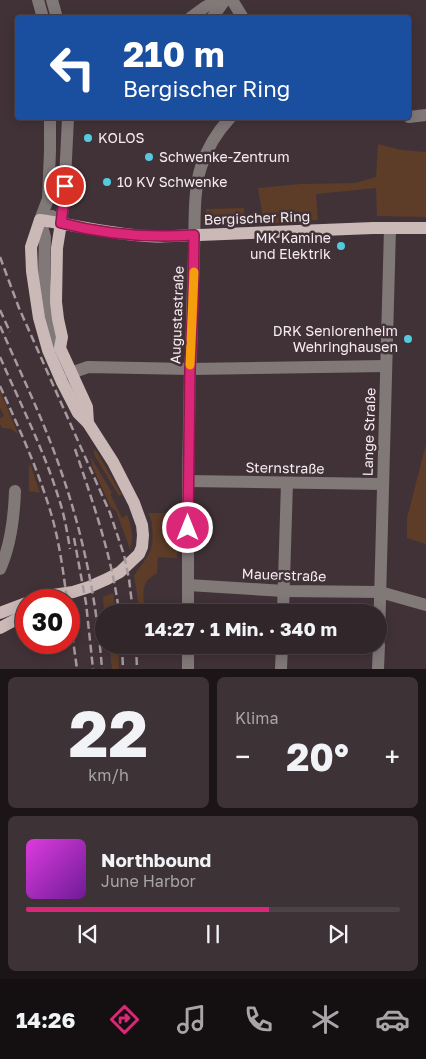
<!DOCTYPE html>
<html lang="de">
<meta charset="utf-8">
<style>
:root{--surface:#31262a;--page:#3d3236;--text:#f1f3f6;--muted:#a8a5a8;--line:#4c4347;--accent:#db2777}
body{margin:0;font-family:"Golos Text",sans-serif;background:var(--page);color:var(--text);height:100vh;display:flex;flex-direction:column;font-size:19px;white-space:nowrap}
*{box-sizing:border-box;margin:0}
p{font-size:16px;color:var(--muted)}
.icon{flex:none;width:28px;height:28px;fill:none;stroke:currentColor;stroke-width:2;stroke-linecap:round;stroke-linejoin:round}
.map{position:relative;height:669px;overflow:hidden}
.panel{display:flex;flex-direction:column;gap:8px;padding:8px;background:#1b1517;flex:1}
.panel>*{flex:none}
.banner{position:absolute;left:15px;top:15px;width:396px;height:105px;border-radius:5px;box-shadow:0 2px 12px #0003,0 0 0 1px var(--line);background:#1a4fa0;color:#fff;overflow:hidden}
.speed{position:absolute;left:15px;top:589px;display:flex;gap:10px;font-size:25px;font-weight:700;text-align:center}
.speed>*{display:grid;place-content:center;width:65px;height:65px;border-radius:50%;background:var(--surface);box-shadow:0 2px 12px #0003,0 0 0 1px var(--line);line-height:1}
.speed .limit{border:8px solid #d22;background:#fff;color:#111}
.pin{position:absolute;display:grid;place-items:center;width:42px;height:42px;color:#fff;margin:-21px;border:2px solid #fff;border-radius:50%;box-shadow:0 1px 5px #0007}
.me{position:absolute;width:55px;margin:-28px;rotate:0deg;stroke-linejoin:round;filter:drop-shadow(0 0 4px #0008)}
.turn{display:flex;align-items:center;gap:18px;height:105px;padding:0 25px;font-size:22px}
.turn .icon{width:65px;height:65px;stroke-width:2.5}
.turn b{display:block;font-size:35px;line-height:42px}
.big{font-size:38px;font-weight:700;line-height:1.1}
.panel .widget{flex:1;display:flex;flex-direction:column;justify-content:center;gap:8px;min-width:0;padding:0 18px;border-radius:8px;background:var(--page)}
.panel .dial{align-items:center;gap:0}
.dial b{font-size:65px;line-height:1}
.song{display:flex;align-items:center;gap:15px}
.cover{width:60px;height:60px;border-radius:8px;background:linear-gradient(135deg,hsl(300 70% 55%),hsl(280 70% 35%))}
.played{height:5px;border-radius:2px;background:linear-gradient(90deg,var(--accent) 65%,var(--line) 65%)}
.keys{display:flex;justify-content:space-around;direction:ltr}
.heat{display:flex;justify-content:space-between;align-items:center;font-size:28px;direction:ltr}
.panel .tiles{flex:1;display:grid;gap:8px;grid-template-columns:1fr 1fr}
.widget:last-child{grid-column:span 2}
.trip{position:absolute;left:95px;top:604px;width:292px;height:50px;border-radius:25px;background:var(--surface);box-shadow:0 2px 12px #0003,0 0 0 1px var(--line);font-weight:700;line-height:50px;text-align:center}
.tabs{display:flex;height:80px;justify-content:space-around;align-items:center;background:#140f11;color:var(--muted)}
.tabs .icon{width:35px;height:35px}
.tabs .selected{color:var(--accent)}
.tabs b{font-size:22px;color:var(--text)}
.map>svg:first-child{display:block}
.green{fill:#5d3c28}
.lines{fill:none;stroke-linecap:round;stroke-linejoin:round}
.minor{stroke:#817878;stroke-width:12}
.major{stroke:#cab9b7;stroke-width:12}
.rail{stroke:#a69a9f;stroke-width:2.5;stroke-dasharray:8 4;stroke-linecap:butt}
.route-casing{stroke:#8e194d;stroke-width:12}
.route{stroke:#db2777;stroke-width:9}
.slow{stroke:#f59e0b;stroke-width:9}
.poi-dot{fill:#55cade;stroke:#413238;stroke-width:2}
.labels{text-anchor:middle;stroke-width:5;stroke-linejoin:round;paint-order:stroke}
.poi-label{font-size:14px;fill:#f6ecf0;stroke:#413238;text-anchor:start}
.street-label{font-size:14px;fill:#f6ecf0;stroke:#413238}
</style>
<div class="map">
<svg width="426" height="669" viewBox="0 0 426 669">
<rect width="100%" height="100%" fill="#413238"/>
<g class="green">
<polygon points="378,144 401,150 426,152 426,217 377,216 376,188 316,194 318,220 264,224 258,188 300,184 355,183 376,177"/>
<polygon points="244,208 245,221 212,223 206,219 206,209"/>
<polygon points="0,391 18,434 11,429 2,428 0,424 0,418 4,416 0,408"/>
<polygon points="426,444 426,544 407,538 407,518"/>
<polygon points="95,449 119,490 122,495 119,496 95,456 94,452"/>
<path d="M 90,456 L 112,493 L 110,494 L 122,518 L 127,515 C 132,528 134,536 130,549 L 116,511 L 111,507 L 93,468 Z"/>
<polygon points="29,465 31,466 40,493 29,491"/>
<path d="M 148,513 L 178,513 L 177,558 L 158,557 L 157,573 C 153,576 149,578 147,581 C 141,589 143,607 149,612 L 140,612 L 134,576 C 146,557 155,553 152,528 C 152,522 151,518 148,513 Z"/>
<polygon points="113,593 116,612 104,612 103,597"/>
<polygon points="109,645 118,645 119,669 112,669"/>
</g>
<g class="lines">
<g class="minor">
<polyline points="38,0 43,18"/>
<polyline points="52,0 57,18"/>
<polyline points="232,0 243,18"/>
<polyline points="190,18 205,7 219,0"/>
<polyline points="212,18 225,0"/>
<polyline points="409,117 426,115"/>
<polyline points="50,118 50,151 48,199 40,220 45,237 44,277 48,322 53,341 60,348"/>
<polyline points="52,216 53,218 61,223 64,200 68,118"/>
<polyline points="71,373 88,367 190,369 386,366"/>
<polyline points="188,481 382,484"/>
<path d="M 0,569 C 11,545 14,518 15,491"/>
<polyline points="188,585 284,591 380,592 426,605"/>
<path d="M 188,612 L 188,481 L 190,369 L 191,355 C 192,321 193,286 194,251 C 195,226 193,191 201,167 C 207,148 217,132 230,118"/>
<polyline points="283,612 287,483"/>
<polyline points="379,637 390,228"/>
<polyline points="188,645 188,669"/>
<polyline points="281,669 282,645"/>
<polyline points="378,669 379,645"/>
</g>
<g class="major">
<polyline points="61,223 57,248 56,302 58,319 62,337 60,348 87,407 88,423"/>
<path d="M 36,600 L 53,595 L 73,592 L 89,587 L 107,579 L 120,572 L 139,554 L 142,547 L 143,535 L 142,525 L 134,503 L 113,462 L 88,423 L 78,413 L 62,382 L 48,350 L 39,318 L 32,271 L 31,247 L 40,220 C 75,225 111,234 147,236 C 156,237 165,236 174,236 L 373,228 L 426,228"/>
<polyline points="0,613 26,603"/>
<polyline points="0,628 26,614"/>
</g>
<g class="rail">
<polyline points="0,257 19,308 110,513 124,555 129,579 133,612"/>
<polyline points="0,310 10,332"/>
<path d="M 0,326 C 21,374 44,421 61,471 C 83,534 97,602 102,669"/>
<path d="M 0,357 C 20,403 43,448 58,496 C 64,513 67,531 70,549"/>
<path d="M 0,386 C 18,426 37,467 50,510 C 59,539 63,570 67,600"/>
<path d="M 75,449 C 93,503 112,556 119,612"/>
<polyline points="74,538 86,603 93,669"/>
<polyline points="69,611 77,669"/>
<polyline points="122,645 123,669"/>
<polyline points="136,645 137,669"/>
</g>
</g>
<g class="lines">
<defs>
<path id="route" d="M 65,186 L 64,200 L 61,223 C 103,234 151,238 194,235 L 193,303 L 190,369 L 188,528"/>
</defs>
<use href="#route" class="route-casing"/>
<use href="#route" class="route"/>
<polyline class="slow" points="190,365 194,272"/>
</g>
<g class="poi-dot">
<circle cx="88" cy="138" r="5"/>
<circle cx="149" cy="157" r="5"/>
<circle cx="107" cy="182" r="5"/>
<circle cx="341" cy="246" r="5"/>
<circle cx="408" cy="339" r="5"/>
</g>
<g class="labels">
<g class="poi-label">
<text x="98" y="143">KOLOS</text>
<text x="159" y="162">Schwenke-Zentrum</text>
<text x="117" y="187">10 KV Schwenke</text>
<text x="331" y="243" text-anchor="end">MK Kamine<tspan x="331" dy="16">und Elektrik</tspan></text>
<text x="398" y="336" text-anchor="end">DRK Seniorenheim<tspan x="398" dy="16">Wehringhausen</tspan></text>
</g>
<g class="street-label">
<text transform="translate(257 218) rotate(-2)" y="5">Bergischer Ring</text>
<text transform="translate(177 315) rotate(-88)" y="5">Augustastraße</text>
<text transform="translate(369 432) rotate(-88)" y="5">Lange Straße</text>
<text transform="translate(285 468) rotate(1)" y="5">Sternstraße</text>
<text transform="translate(284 575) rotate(2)" y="5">Mauerstraße</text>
</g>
</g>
</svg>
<div class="speed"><div class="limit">30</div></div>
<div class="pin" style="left:65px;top:186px;background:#d93025"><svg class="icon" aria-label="arrive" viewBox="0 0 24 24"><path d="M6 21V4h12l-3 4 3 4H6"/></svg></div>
<svg class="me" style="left:188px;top:528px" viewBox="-20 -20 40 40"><circle r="17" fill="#db2777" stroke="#fff" stroke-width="3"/><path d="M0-11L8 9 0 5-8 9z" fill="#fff"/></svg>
<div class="trip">14:27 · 1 Min. · 340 m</div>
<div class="banner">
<div class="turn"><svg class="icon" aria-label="left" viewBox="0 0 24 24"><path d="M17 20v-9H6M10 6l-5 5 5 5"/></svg><div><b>210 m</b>Bergischer Ring</div></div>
</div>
</div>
<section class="panel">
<div class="tiles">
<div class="widget dial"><b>22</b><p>km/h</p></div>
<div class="widget"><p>Klima</p>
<div class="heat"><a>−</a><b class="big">20°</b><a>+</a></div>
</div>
<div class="widget">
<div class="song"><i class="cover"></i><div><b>Northbound</b><p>June Harbor</p></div></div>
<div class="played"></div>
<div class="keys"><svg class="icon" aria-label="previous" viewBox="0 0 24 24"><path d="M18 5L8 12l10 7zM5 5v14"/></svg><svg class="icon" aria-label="pause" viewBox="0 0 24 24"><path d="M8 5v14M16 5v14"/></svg><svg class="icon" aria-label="next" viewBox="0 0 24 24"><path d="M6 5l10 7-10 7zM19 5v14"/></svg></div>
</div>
</div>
</section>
<nav class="tabs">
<b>14:26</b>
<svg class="icon selected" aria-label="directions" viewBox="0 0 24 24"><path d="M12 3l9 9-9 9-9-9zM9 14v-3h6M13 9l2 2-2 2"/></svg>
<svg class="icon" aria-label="music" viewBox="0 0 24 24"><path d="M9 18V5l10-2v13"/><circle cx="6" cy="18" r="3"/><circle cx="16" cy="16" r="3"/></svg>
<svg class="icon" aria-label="phone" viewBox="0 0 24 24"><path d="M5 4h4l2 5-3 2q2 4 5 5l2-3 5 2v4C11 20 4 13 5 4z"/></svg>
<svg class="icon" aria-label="climate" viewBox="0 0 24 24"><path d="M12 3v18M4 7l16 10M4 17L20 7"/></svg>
<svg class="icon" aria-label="car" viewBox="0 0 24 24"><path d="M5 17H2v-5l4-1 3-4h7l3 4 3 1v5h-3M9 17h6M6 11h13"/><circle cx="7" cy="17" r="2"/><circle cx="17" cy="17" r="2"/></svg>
</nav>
